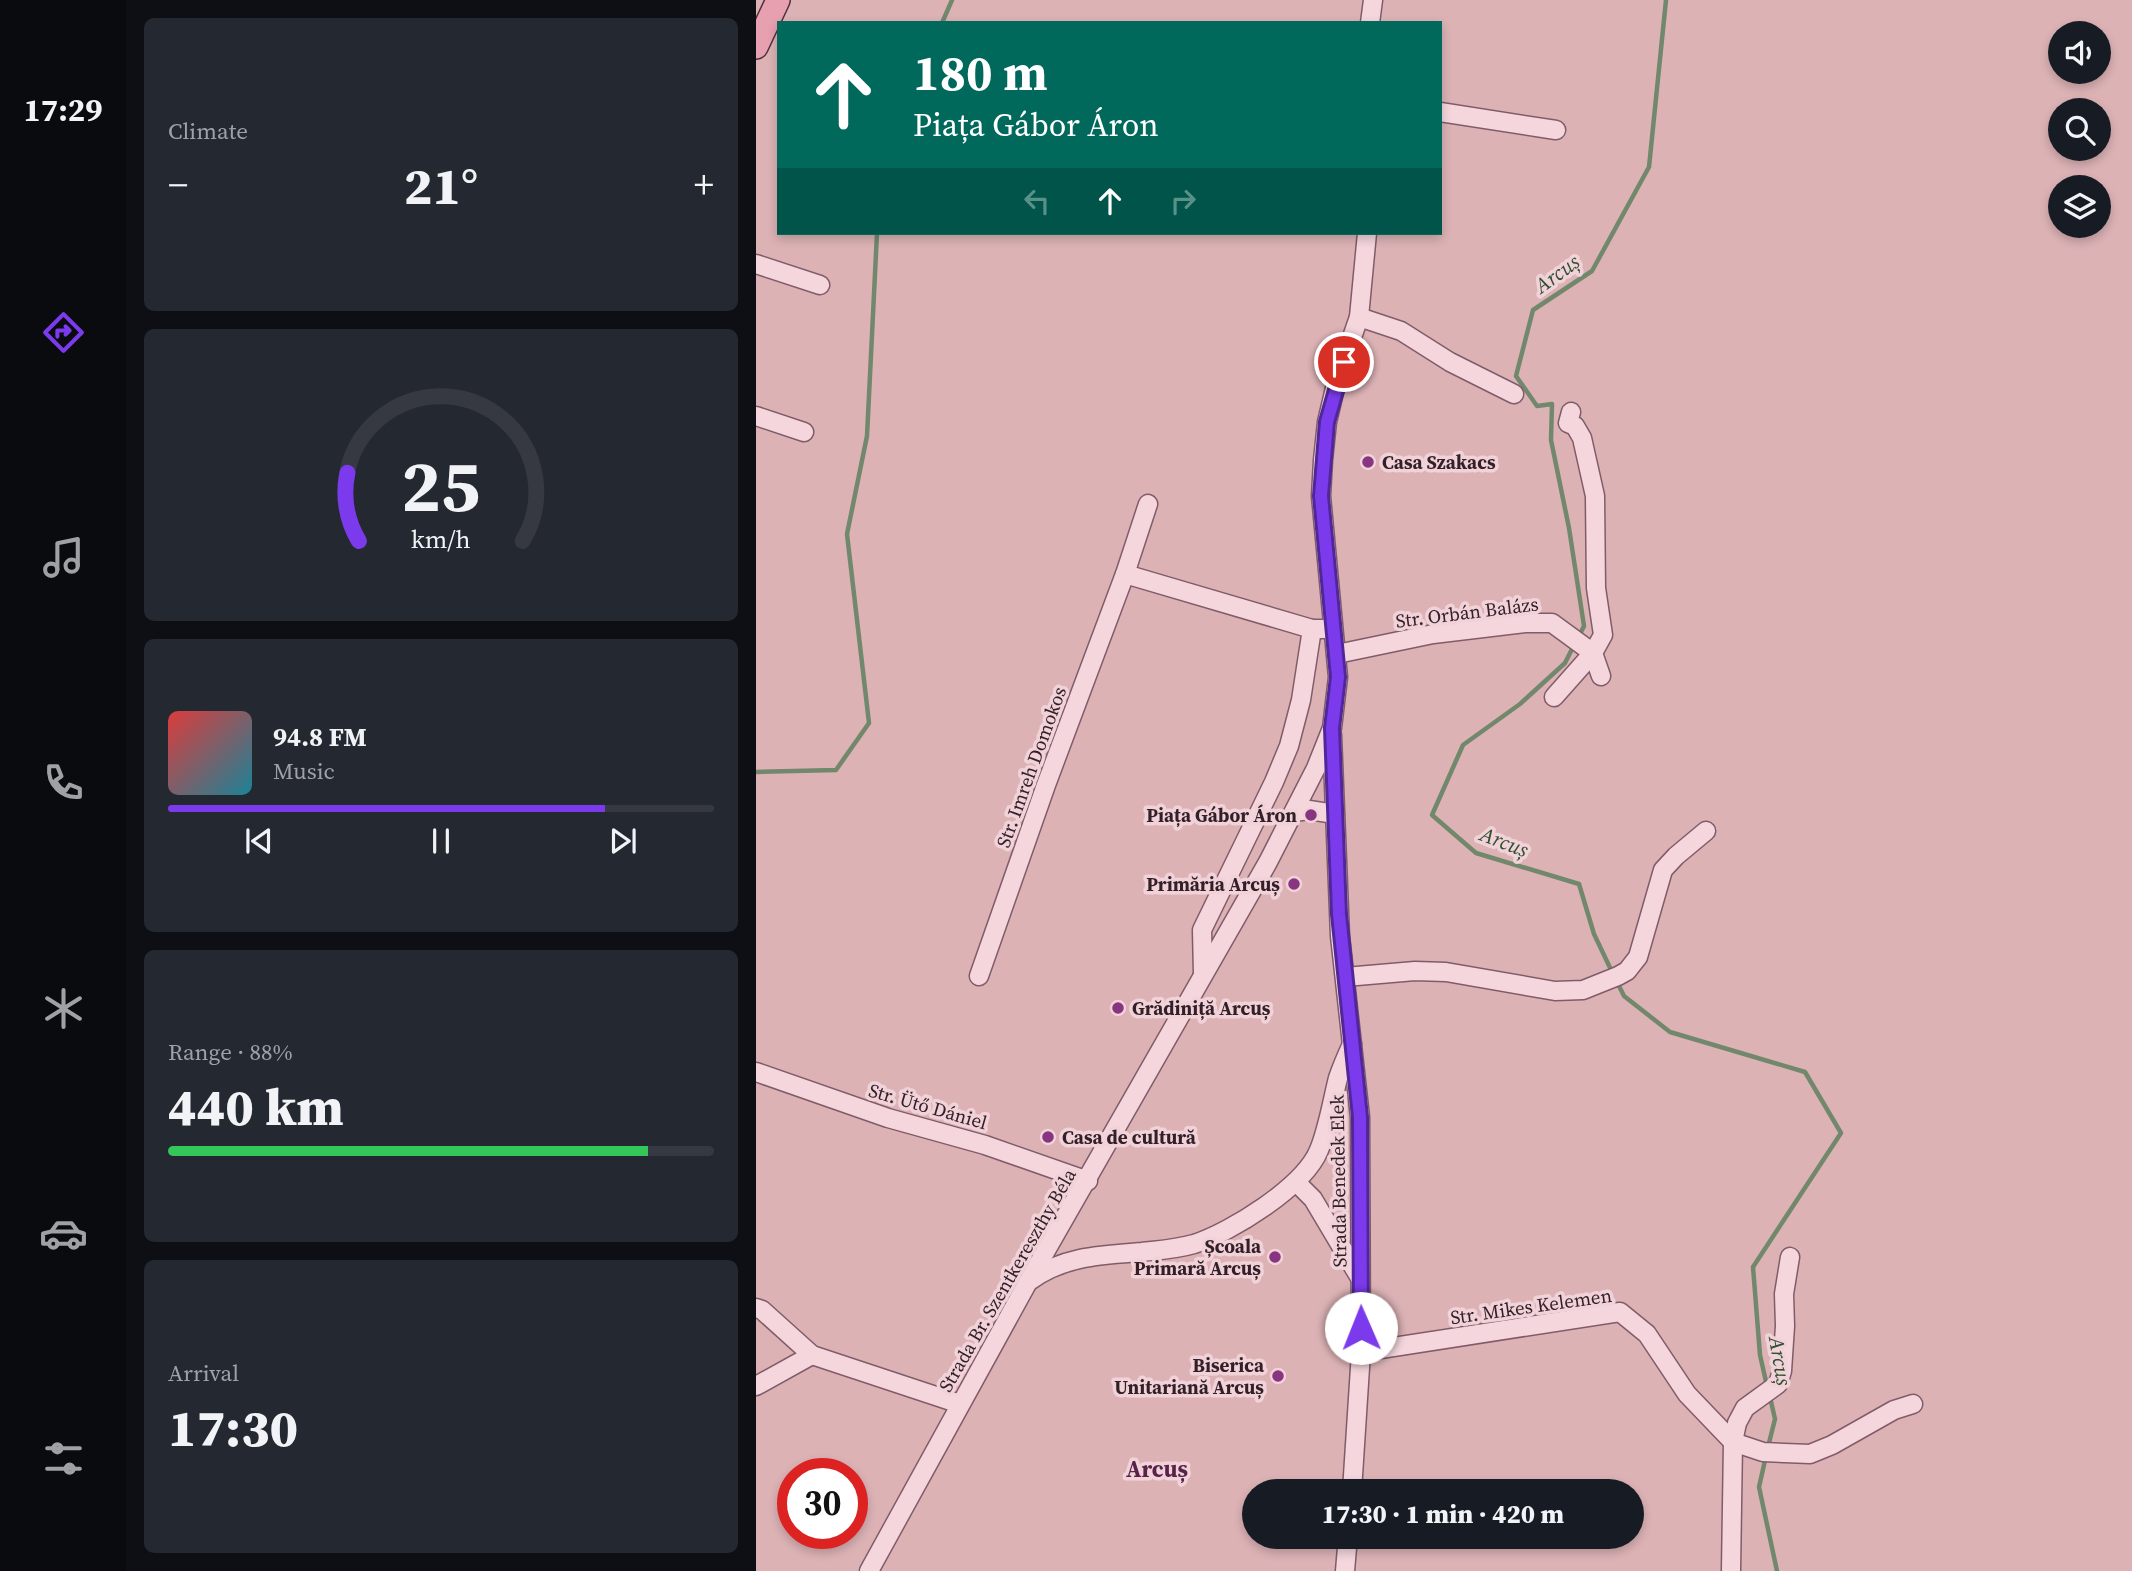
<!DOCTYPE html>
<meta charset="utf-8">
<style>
:root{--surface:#171b24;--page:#242831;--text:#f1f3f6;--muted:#9ea1a6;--line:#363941;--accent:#7c3aed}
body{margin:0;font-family:"Source Serif 4",serif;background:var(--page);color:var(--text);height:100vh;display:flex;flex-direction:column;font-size:26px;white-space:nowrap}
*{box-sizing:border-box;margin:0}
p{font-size:23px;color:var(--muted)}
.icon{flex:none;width:38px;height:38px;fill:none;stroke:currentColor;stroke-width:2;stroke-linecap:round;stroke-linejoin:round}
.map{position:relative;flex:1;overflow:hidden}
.drawer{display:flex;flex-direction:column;gap:18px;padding:18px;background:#0d0f14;width:630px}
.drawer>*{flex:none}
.top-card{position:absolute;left:21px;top:21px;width:665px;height:214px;border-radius:0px;box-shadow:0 4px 10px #0003;background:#00695c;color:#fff;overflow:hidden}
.fabs{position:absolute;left:1292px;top:21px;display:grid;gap:14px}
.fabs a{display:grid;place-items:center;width:63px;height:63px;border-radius:50%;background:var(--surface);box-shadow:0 4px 10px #0003;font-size:35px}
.speed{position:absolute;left:21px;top:1458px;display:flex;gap:14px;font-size:35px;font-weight:700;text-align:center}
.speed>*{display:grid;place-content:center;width:91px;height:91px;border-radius:50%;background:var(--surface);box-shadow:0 4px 10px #0003;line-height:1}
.speed .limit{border:10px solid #d22;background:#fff;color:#111}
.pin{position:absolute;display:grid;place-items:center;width:60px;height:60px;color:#fff;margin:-30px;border:4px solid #fff;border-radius:50%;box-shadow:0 2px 7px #0007}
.me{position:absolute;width:77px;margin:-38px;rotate:359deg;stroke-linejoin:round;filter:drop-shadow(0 0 5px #0008)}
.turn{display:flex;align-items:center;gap:24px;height:147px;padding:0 21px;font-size:32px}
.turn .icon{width:91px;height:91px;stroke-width:2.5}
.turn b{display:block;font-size:49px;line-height:60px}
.lanes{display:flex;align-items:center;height:66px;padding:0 21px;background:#0003;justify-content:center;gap:35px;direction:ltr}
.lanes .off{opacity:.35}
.big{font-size:52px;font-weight:800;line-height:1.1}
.drawer .card{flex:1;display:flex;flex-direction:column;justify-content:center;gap:10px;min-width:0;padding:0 24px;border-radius:10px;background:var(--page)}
.drawer .dial{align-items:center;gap:0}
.dial svg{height:182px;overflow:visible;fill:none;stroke:var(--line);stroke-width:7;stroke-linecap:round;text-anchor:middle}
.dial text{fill:var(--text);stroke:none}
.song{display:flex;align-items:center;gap:21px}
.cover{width:84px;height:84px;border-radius:10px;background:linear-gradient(135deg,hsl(0 70% 55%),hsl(190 70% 35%))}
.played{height:7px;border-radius:4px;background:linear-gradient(90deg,var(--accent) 80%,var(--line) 80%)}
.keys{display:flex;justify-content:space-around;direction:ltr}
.heat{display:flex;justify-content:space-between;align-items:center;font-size:38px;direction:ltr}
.charge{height:10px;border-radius:5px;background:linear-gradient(90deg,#34c759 88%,var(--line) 0)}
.trip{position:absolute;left:486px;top:1479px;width:402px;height:70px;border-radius:35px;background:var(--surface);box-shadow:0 4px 10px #0003;font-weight:800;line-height:70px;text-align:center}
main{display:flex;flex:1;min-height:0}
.tabs{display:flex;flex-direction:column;width:126px;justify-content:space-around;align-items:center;background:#090b0e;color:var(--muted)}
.tabs .icon{width:49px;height:49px}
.tabs .selected{color:var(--accent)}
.tabs b{font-size:32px;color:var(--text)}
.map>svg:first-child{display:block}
.farmland{fill:#dcb2b5;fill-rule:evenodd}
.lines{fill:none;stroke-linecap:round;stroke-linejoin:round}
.stream{stroke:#72886d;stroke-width:4.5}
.minor-casing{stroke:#805c6a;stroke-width:21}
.major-casing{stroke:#4e303e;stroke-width:26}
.minor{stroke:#f4d6dc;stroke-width:18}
.major{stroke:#e7a0b0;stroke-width:23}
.route-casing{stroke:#51269a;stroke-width:18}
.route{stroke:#7c3aed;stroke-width:12}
.poi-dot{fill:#873481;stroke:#f0d2d8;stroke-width:2.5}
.labels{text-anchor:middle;stroke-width:7;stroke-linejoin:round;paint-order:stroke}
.poi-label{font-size:19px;font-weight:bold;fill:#321f27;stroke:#f0d2d8;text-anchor:end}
.street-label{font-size:19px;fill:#321f27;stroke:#f0d2d8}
.water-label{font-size:21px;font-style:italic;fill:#305030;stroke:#f0d2d8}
.quarter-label{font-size:23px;font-weight:bold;fill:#592349;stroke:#f0d2d8}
</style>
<main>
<nav class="tabs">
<b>17:29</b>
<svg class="icon selected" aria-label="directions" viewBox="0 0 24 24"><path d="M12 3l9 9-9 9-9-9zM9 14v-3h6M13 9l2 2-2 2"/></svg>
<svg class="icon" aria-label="music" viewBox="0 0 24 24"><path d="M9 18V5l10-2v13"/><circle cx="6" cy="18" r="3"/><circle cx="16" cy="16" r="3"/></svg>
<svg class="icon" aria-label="phone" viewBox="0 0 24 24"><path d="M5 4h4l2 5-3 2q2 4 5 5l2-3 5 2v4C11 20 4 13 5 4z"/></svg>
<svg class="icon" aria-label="climate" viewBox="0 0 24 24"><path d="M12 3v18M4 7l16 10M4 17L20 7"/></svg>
<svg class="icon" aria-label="car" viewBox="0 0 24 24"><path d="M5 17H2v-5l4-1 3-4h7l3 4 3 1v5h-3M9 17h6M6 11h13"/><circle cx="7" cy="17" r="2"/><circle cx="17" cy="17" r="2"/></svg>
<svg class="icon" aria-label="filters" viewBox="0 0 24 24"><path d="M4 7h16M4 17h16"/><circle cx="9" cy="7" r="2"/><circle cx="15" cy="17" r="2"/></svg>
</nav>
<section class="drawer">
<div class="card"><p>Climate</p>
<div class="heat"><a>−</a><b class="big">21°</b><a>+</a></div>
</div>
<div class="card dial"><svg viewBox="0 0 100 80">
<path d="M14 69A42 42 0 1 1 86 69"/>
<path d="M14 69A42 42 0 0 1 9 39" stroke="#7c3aed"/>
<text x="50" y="56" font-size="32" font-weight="700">25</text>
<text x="50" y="72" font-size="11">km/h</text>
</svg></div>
<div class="card">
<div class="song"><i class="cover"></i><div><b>94.8 FM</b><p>Music</p></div></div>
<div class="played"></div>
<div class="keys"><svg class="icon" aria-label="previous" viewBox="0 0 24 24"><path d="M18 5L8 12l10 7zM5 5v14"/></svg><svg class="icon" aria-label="pause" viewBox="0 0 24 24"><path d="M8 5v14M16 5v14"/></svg><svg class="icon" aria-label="next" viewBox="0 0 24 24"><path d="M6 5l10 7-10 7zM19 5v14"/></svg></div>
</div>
<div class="card"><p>Range · 88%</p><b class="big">440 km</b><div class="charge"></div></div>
<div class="card"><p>Arrival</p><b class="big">17:30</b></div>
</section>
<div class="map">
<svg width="1376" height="1571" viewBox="0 0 1376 1571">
<rect width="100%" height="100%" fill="#e8c4cb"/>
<path class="farmland" d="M 0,0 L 1376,0 L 1376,1571 L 0,1571 ZM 23,23 L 684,23 L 684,233 L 23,233 ZM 1304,33 L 1342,33 L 1342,72 L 1304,72 ZM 1304,110 L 1342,110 L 1342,149 L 1304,149 ZM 1304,187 L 1342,187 L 1342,226 L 1304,226 ZM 37,1474 L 96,1474 L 96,1533 L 37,1533 ZM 499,1491 L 877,1491 L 877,1536 L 499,1536 Z"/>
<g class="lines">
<g class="stream">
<polyline points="186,23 196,0"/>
<polyline points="823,636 828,626 813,528 795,440 796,404 781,406 760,376 777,310 836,271 893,167 910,0"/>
<polyline points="819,643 809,663 764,704 707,745 676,815 720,853 823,884 838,934 857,974"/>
<polyline points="0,772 80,770 113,723 91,534 111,436 121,233"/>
<polyline points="861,982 868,996 914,1032 1049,1072 1085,1133 997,1267 1004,1355 1011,1386"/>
<polyline points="1012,1447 1019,1419 1014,1397"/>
<polyline points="1010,1456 1003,1487 1021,1571"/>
</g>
<defs>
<g id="minor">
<polyline points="614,23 617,0"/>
<polyline points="684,112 800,130"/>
<polyline points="0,264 64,285"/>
<polyline points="603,317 645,331 694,362 758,394"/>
<polyline points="0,416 48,432"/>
<polyline points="369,574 556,629 568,629"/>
<polyline points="581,654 677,634 769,623 796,623 837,653 845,676"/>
<polyline points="798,697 837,653 847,635 840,588 839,496 826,438 819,426 812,423 815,412"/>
<polyline points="576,735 584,936 604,1117 605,1352 596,1491"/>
<polyline points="538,812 553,810 579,814"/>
<polyline points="447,974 446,930 518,782 533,746 545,700 556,629"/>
<polyline points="223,976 290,785 369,574 392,504"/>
<polyline points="589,977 659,971 690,972 799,991 827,990 862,976 871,971 882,957 907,870 920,856 950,831"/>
<polyline points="0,1072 132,1118 229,1145 332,1181"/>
<polyline points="540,1182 557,1199 604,1278"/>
<path d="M 275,1280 C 308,1256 346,1255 386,1252 C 404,1250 421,1249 438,1244 C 475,1232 548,1187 563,1150 C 572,1128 576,1102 582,1078 C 586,1066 591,1055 596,1044"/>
<polyline points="0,1308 6,1310 56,1355 204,1404"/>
<polyline points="605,1352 864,1312 891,1334 931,1394 977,1442 1007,1452 1054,1454 1076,1445 1138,1410 1157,1404"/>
<polyline points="0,1386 56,1355"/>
<polyline points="113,1571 272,1282 512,862 560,768 576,728 582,677 565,496 567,460 571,422 580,384 603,317 611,233"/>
<polyline points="589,1571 592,1536"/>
<polyline points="975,1571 977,1442 981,1423 989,1408 1022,1384 1026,1371 1029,1326 1028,1294 1034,1257"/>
</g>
<polyline id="major" points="0,47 22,0"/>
</defs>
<use href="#minor" class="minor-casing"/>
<use href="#major" class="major-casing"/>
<use href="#minor" class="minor"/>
<use href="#major" class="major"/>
</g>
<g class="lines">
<defs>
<polyline id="route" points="588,362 571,422 565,496 582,677 576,728 583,914 604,1117 605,1328"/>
</defs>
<use href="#route" class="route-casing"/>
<use href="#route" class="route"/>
</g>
<g class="poi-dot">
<circle cx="612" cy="462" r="7"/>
<circle cx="555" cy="815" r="7"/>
<circle cx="538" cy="884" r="7"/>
<circle cx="362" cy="1008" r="7"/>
<circle cx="292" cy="1137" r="7"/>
<circle cx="519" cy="1257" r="7"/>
<circle cx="522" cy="1376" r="7"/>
</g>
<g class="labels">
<g class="poi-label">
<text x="626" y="469" text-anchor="start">Casa Szakacs</text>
<text x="541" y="822">Piața Gábor Áron</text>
<text x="524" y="891">Primăria Arcuș</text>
<text x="376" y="1015" text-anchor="start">Grădiniță Arcuș</text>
<text x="306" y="1144" text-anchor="start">Casa de cultură</text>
<text x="505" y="1253">Școala<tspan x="505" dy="22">Primară Arcuș</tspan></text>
<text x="508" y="1372">Biserica<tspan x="508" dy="22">Unitariană Arcuș</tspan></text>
</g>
<g class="street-label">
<text transform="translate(711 612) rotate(-7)" y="7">Str. Orbán Balázs</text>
<text transform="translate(275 767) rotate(-70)" y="7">Str. Imreh Domokos</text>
<text transform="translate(172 1106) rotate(16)" y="7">Str. Ütő Dániel</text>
<text transform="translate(582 1181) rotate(-91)" y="7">Strada Benedek Elek</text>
<text transform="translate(251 1280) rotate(-60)" y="7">Strada Br. Szentkereszthy Béla</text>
<text transform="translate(775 1306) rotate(-8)" y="7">Str. Mikes Kelemen</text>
</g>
<g class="water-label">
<text transform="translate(801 274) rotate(-36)" y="7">Arcuș</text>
<text transform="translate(748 842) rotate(21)" y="7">Arcuș</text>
<text transform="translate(1024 1361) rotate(80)" y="7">Arcuș</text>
</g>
<g class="quarter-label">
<text x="401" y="1477">Arcuș</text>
</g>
</g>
</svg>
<div class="fabs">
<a><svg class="icon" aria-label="sound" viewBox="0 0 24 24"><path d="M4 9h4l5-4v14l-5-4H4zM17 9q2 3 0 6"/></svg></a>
<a><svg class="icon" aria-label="search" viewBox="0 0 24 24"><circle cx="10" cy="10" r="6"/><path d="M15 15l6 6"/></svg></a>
<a><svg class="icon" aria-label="layers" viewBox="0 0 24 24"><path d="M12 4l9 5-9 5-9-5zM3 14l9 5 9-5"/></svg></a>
</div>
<div class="speed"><div class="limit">30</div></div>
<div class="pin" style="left:588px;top:362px;background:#d93025"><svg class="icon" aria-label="arrive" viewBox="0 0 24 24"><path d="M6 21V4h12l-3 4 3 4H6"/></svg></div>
<svg class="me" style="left:605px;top:1328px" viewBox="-20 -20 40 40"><circle r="19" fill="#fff"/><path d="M0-13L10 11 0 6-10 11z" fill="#7c3aed"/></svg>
<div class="trip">17:30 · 1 min · 420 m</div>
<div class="top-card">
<div class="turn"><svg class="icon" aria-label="ahead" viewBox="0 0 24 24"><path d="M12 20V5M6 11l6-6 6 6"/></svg><div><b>180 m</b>Piața Gábor Áron</div></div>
<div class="lanes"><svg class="icon off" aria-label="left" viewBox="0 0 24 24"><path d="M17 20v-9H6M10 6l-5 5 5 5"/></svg><svg class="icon" aria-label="ahead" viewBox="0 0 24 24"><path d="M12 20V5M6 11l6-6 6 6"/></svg><svg class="icon off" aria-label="right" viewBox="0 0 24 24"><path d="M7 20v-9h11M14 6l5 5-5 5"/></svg></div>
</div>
</div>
</main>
